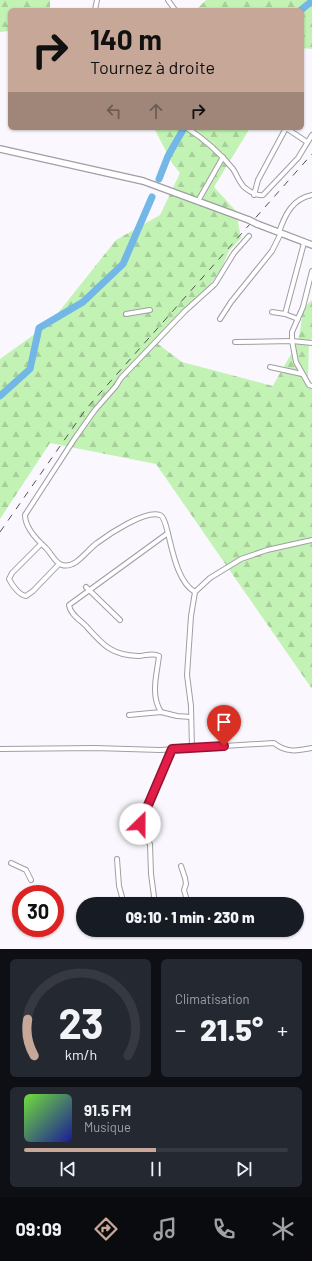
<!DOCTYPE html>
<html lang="fr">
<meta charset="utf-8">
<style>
:root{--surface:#171b24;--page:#242831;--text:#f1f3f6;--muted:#9ea1a6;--line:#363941;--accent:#c7a898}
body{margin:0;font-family:Barlow,sans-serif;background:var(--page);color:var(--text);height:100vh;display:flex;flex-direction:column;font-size:15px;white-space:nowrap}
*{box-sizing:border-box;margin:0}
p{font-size:13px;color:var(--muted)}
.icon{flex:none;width:22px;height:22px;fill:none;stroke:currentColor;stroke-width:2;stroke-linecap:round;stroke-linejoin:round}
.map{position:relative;height:949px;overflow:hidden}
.drawer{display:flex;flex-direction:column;gap:10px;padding:10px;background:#0d0f14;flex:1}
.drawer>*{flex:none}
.hud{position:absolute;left:8px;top:8px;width:296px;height:122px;border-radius:6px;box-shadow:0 1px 3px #0004;background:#c7a898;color:#111;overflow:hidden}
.speed{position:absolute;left:12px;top:885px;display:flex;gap:8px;font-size:20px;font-weight:700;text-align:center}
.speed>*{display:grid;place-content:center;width:52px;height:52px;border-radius:50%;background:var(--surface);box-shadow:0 1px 3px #0004;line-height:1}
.speed .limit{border:6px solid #d22;background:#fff;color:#111}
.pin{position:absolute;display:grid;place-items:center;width:34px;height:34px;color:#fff;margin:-41px -17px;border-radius:50% 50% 50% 0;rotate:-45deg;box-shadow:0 0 4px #0007}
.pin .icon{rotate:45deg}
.me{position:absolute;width:44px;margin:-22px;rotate:23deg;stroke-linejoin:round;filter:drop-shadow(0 0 3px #0008)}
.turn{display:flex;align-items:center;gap:14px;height:84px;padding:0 16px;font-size:18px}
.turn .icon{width:52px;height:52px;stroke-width:2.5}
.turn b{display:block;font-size:28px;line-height:34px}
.lanes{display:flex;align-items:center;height:38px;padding:0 16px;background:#0003;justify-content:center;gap:20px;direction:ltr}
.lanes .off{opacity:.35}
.big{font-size:30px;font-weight:800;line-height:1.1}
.drawer .tile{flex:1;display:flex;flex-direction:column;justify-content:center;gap:6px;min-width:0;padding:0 14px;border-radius:6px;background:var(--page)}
.drawer .dial{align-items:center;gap:0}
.dial svg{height:104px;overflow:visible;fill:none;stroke:var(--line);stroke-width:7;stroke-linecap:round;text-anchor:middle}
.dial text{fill:var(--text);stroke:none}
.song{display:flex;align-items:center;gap:12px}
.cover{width:48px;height:48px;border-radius:6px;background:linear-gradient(135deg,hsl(100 70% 55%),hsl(240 70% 35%))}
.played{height:4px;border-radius:2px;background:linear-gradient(90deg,var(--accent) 50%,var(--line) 50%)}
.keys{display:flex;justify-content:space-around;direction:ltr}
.heat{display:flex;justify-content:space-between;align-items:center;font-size:22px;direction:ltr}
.drawer .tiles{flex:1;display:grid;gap:10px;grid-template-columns:1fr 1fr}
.tile:last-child{grid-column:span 2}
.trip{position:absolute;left:76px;top:897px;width:228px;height:40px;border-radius:20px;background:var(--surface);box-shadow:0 1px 3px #0004;font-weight:800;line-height:40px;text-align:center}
.tabs{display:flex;height:64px;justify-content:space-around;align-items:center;background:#090b0e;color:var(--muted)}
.tabs .icon{width:28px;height:28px}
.tabs .on{color:var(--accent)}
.tabs b{font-size:18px;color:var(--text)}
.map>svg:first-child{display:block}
.forest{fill:url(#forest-firs)}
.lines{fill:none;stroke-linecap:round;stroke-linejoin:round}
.river{stroke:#73b7e7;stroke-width:7}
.street-casing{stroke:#a09ea5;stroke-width:6}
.secondary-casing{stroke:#a09ea5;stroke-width:8}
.street{stroke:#fff;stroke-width:4}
.secondary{stroke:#fff;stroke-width:5.5}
.rail{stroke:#515054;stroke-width:1;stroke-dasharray:7 7;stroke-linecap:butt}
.secondary-bridge-casing{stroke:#a09ea5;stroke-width:8;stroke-linecap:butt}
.secondary-bridge{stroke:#fff;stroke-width:5.5}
.route-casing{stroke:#92132f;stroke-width:10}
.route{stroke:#e11d48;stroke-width:7}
</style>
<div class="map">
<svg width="312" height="949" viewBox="0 0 312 949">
<defs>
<pattern id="forest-firs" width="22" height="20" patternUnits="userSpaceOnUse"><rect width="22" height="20" fill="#c3f3b4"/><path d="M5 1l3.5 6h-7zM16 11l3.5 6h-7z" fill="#a7cf9a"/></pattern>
</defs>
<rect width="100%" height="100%" fill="#faf8fe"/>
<g class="forest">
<polygon points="0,0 50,0 50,10 10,10 10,31 0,32"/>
<polygon points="206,0 312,0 312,49 302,48 302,10 196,10"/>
<path d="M 154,128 L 250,128 L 214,187 L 236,211 L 241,238 L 229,251 L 221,269 L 202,296 L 158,344 L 182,362 L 273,386 C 279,374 296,348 299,336 C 303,322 299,310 312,300 L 312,339 L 309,340 L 308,380 L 312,390 L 312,689 L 156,464 L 50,443 L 0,519 L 0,359 L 50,323 L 116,240 L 160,215 L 180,173 L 172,163 Z"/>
</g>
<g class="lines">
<g class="river">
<polyline points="301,10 312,1"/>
<polyline points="159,179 168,156 184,128"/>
<polyline points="0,396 30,369 39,328 83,302 123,264 152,197"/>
</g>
<defs>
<g id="street">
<polyline points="168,0 175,10"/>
<polyline points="95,10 97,0"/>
<path d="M 187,128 C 204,139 220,153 233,169 C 237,175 239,182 244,187 C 250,192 256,196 263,195 L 298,158 L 312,135"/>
<polyline points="286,128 307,142"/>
<polyline points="254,195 258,180 286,128"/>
<polyline points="198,201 223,157"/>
<path d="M 279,232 C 285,215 292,199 312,195"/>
<polyline points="312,271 303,307 292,332 292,341 296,362 309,385 312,386"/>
<polyline points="272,312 285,314 298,319"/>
<polyline points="126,314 150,310"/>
<polyline points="285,314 304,243"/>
<polyline points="220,319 231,302 272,251 281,233"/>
<polyline points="235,342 292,341 312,343"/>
<polyline points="270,367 302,374"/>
<path d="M 41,544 L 12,573 L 9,579 C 12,585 19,595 26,596 L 33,591 L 59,564"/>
<polyline points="86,587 120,620"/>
<path d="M 195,592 C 170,578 170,518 160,515 C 145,510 109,534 97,543 C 87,550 76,569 62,565 C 55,563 51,553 46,548 C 37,540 25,528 25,515 L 75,438 L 95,410 L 116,386 L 121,378 L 185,311 L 215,284 L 234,253 L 249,236"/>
<path d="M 161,712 C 150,695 157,674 159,656 C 153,652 145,656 138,656 C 111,655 103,645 86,626 C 80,620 70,614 69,605 L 168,533"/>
<polyline points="129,715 161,712 177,716 191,717"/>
<path d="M 0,749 L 95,748 L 160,750 L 274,743 C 286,753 297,751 312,748"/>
<polyline points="192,749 191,706 187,675 191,616 195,592 210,578 241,559 267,550 312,540"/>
<polyline points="117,859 119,886 124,904"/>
<polyline points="11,863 26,870 31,880"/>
<polyline points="181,866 185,878 186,884 184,890 188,904"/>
<polyline points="155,904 151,874 150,844 140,832 140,825 172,749"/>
</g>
<g id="secondary">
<polyline points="0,149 143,181 249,220"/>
<polyline points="257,224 312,245"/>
</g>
</defs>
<use href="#street" class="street-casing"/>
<use href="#secondary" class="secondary-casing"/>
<use href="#street" class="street"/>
<use href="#secondary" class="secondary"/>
<polyline class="rail" points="0,532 86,409 312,154"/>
<defs>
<polyline id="secondary-bridge" points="249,220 257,224"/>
</defs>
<use href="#secondary-bridge" class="secondary-bridge-casing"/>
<use href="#secondary-bridge" class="secondary-bridge"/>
</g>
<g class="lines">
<defs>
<polyline id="route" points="140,824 172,749 224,746"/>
</defs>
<use href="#route" class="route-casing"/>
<use href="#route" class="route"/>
</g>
</svg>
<div class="speed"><div class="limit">30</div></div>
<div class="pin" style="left:224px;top:746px;background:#d93025"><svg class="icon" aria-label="arrive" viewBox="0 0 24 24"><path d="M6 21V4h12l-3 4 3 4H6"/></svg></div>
<svg class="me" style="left:140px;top:824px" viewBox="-20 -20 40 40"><circle r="19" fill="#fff"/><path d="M0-13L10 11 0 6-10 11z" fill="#e11d48"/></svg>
<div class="trip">09:10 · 1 min · 230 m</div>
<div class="hud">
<div class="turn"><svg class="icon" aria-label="right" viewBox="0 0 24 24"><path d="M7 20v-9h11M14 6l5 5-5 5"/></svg><div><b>140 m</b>Tournez à droite</div></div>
<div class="lanes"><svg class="icon off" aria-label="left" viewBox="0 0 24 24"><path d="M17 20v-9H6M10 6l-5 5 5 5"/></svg><svg class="icon off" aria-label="ahead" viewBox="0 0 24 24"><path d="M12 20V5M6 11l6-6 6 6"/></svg><svg class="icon" aria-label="right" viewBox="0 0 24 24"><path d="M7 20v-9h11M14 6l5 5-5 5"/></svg></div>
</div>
</div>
<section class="drawer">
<div class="tiles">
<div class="tile dial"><svg viewBox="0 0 100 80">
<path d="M14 69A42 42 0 1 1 86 69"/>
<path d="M14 69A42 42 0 0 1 9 41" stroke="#c7a898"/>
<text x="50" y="56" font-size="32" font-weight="700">23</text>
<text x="50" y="72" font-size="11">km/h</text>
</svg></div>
<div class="tile"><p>Climatisation</p>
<div class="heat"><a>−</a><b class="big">21.5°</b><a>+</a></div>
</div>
<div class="tile">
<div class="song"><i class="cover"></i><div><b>91.5 FM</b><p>Musique</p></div></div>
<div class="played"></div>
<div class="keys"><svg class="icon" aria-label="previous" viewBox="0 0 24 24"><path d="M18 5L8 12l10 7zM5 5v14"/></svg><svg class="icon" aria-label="pause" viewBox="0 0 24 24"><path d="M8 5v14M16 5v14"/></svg><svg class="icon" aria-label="next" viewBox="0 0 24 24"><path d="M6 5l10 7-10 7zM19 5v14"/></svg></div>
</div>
</div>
</section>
<nav class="tabs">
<b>09:09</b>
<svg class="icon on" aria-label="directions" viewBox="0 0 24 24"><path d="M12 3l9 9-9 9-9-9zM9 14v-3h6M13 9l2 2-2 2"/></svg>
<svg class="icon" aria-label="music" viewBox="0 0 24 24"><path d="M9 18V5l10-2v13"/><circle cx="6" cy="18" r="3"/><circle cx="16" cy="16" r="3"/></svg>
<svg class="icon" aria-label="phone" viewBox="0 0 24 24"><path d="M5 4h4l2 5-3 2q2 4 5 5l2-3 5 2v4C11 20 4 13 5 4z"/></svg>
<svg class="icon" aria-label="climate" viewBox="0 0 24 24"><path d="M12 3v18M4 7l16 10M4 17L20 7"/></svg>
</nav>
